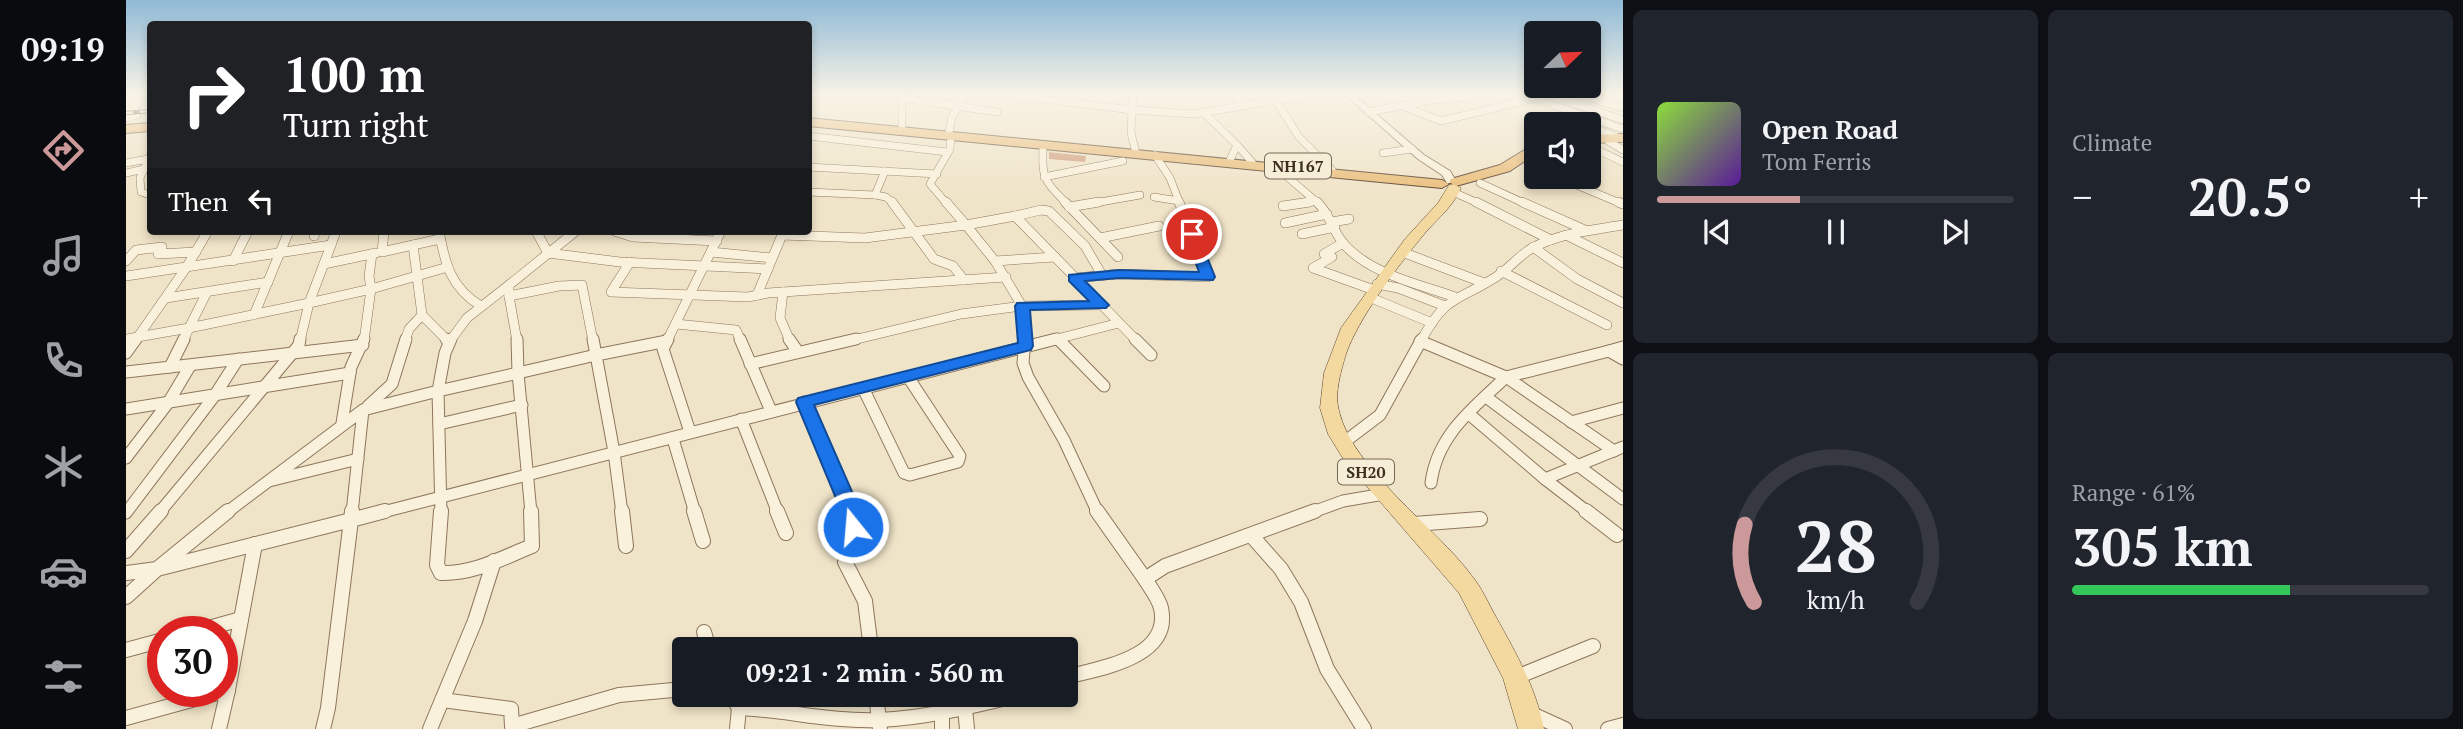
<!DOCTYPE html>
<meta charset="utf-8">
<style>
:root{--surface:#171b24;--page:#20242c;--text:#f1f3f6;--muted:#9ea1a6;--line:#363941;--accent:#cc999b}
body{margin:0;font-family:"PT Serif",serif;background:var(--page);color:var(--text);height:100vh;display:flex;flex-direction:column;font-size:26px;white-space:nowrap}
*{box-sizing:border-box;margin:0}
p{font-size:23px;color:var(--muted)}
.icon{flex:none;width:38px;height:38px;fill:none;stroke:currentColor;stroke-width:2;stroke-linecap:round;stroke-linejoin:round}
.map{position:relative;flex:1;overflow:hidden}
.details{display:flex;flex-direction:column;gap:10px;padding:10px;background:#0d0f14;width:840px}
.details>*{flex:none}
.banner{position:absolute;left:21px;top:21px;width:665px;height:214px;border-radius:7px;box-shadow:0 4px 10px #0003;background:#202124;color:#fff;overflow:hidden}
.needle{width:46px;rotate:67deg}
.controls{position:absolute;left:1398px;top:21px;display:grid;gap:14px}
.controls a{display:grid;place-items:center;width:77px;height:77px;border-radius:7px;background:var(--surface);box-shadow:0 4px 10px #0003;font-size:35px}
.speed{position:absolute;left:21px;top:616px;display:flex;gap:14px;font-size:35px;font-weight:700;text-align:center}
.speed>*{display:grid;place-content:center;width:91px;height:91px;border-radius:50%;background:var(--surface);box-shadow:0 4px 10px #0003;line-height:1}
.speed .limit{border:10px solid #d22;background:#fff;color:#111}
.pin{position:absolute;display:grid;place-items:center;width:60px;height:60px;color:#fff;margin:-30px;border:4px solid #fff;border-radius:50%;box-shadow:0 2px 7px #0007}
.me{position:absolute;width:77px;margin:-38px;rotate:343deg;stroke-linejoin:round;filter:drop-shadow(0 0 5px #0008)}
.turn{display:flex;align-items:center;gap:24px;height:147px;padding:0 21px;font-size:32px}
.turn .icon{width:91px;height:91px;stroke-width:2.5}
.turn b{display:block;font-size:49px;line-height:60px}
.then{display:flex;align-items:center;height:66px;padding:0 21px;background:#0003;gap:14px;font-size:26px}
.big{font-size:52px;font-weight:700;line-height:1.1}
.details .card{flex:1;display:flex;flex-direction:column;justify-content:center;gap:10px;min-width:0;padding:0 24px;border-radius:10px;background:var(--page)}
.details .dial{align-items:center;gap:0}
.dial svg{height:182px;overflow:visible;fill:none;stroke:var(--line);stroke-width:7;stroke-linecap:round;text-anchor:middle}
.dial text{fill:var(--text);stroke:none}
.song{display:flex;align-items:center;gap:21px}
.cover{width:84px;height:84px;border-radius:10px;background:linear-gradient(135deg,hsl(90 70% 55%),hsl(270 70% 35%))}
.played{height:7px;border-radius:4px;background:linear-gradient(90deg,var(--accent) 40%,var(--line) 40%)}
.keys{display:flex;justify-content:space-around;direction:ltr}
.heat{display:flex;justify-content:space-between;align-items:center;font-size:38px;direction:ltr}
.charge{height:10px;border-radius:5px;background:linear-gradient(90deg,#34c759 61%,var(--line) 0)}
.details .tiles{flex:1;display:grid;gap:10px;grid-template-columns:repeat(2,1fr)}
.trip{position:absolute;left:546px;top:637px;width:406px;height:70px;border-radius:7px;background:var(--surface);box-shadow:0 4px 10px #0003;font-weight:700;line-height:70px;text-align:center}
main{display:flex;flex:1;min-height:0}
.menu{display:flex;flex-direction:column;width:126px;justify-content:space-around;align-items:center;background:#090b0e;color:var(--muted)}
.menu .icon{width:49px;height:49px}
.menu .selected{color:var(--accent)}
.menu b{font-size:32px;color:var(--text)}
.map>svg:first-child{display:block}
.building{fill:#cf9f7d}
.lines{fill:none;stroke-linecap:round;stroke-linejoin:round}
.minor-far3-casing{stroke:#8d765c;stroke-width:8}
.minor-far2-casing{stroke:#8d765c;stroke-width:10}
.minor-far1-casing{stroke:#8d765c;stroke-width:13}
.minor-casing{stroke:#8d765c;stroke-width:16}
.tertiary-casing{stroke:#8d765c;stroke-width:2}
.primary-casing{stroke:#5b4430;stroke-width:1}
.trunk-casing{stroke:#5b4430;stroke-width:2}
.minor-far3{stroke:#faf1dc;stroke-width:7}
.minor-far2{stroke:#faf1dc;stroke-width:9}
.minor-far1{stroke:#faf1dc;stroke-width:11}
.minor{stroke:#faf1dc;stroke-width:14}
.tertiary{fill:#faf1dc;fill-rule:evenodd}
.primary{fill:#f3d9a0;fill-rule:evenodd}
.trunk{fill:#eabe7c;fill-rule:evenodd}
.rail-casing{stroke:#3d2e20;stroke-width:4.5}
.rail{stroke:#f7eed8;stroke-width:2.5;stroke-dasharray:7;stroke-linecap:butt}
.route{fill:#1a73e8;stroke:#114b97;stroke-width:2}
.labels{text-anchor:middle;stroke-width:7;stroke-linejoin:round;paint-order:stroke}
.shield{fill:#f7eed8;stroke:#756857;stroke-width:2}
.shield-label{font-size:16px;font-weight:bold;fill:#3d2e20}
</style>
<main>
<nav class="menu">
<b>09:19</b>
<svg class="icon selected" aria-label="directions" viewBox="0 0 24 24"><path d="M12 3l9 9-9 9-9-9zM9 14v-3h6M13 9l2 2-2 2"/></svg>
<svg class="icon" aria-label="music" viewBox="0 0 24 24"><path d="M9 18V5l10-2v13"/><circle cx="6" cy="18" r="3"/><circle cx="16" cy="16" r="3"/></svg>
<svg class="icon" aria-label="phone" viewBox="0 0 24 24"><path d="M5 4h4l2 5-3 2q2 4 5 5l2-3 5 2v4C11 20 4 13 5 4z"/></svg>
<svg class="icon" aria-label="climate" viewBox="0 0 24 24"><path d="M12 3v18M4 7l16 10M4 17L20 7"/></svg>
<svg class="icon" aria-label="car" viewBox="0 0 24 24"><path d="M5 17H2v-5l4-1 3-4h7l3 4 3 1v5h-3M9 17h6M6 11h13"/><circle cx="7" cy="17" r="2"/><circle cx="17" cy="17" r="2"/></svg>
<svg class="icon" aria-label="filters" viewBox="0 0 24 24"><path d="M4 7h16M4 17h16"/><circle cx="9" cy="7" r="2"/><circle cx="15" cy="17" r="2"/></svg>
</nav>
<div class="map">
<svg width="1497" height="729" viewBox="0 0 1497 729">
<rect width="100%" height="100%" fill="#f0e4c8"/>
<polygon class="building" points="923,152 960,156 959,162 923,159"/>
<g class="lines">
<defs>
<g id="minor-far3">
<polyline points="877,94 1006,110 1007,94"/>
<polyline points="1104,94 1122,104"/>
<polyline points="1137,94 1150,101 1173,137 1206,170"/>
<polyline points="1451,94 1497,108"/>
<polyline points="1422,95 1497,120"/>
<polyline points="773,96 776,98 776,127"/>
<polyline points="776,98 871,112"/>
<polyline points="1410,99 1497,129"/>
<polyline points="1279,107 1315,121 1426,94"/>
<polyline points="17,109 24,105"/>
<polyline points="1077,112 1111,145 1104,160"/>
<polyline points="1243,112 1299,101 1348,96"/>
<polyline points="1437,116 1458,124"/>
<polyline points="0,118 11,115"/>
<polyline points="1463,126 1493,138"/>
<polyline points="823,132 826,117 839,94"/>
<polyline points="682,136 821,152"/>
<polyline points="1482,141 1497,150"/>
<path d="M 917,145 C 916,180 917,179 941,204"/>
<polyline points="1111,145 1126,162"/>
<polyline points="1463,146 1497,162"/>
<polyline points="1010,153 1005,133 1006,110 1068,114 1189,94"/>
<polyline points="1257,153 1286,149"/>
<polyline points="1029,155 1044,178 1054,204"/>
<polyline points="24,156 14,178 15,192 24,195"/>
<polyline points="0,163 22,159"/>
<polyline points="682,167 811,174"/>
<polyline points="1151,168 1193,204"/>
<polyline points="0,173 18,169"/>
<polyline points="918,177 997,161"/>
<polyline points="1441,181 1496,204"/>
<polyline points="1354,183 1400,204"/>
<polyline points="682,192 749,195 759,171"/>
<polyline points="1327,192 1354,204"/>
<polyline points="749,195 760,197 768,204"/>
<polyline points="1028,197 1053,201"/>
<polyline points="821,204 804,184 824,149 825,136"/>
<polyline points="963,204 1014,195"/>
<polyline points="1172,204 1190,201"/>
</g>
<g id="minor-far2">
<polyline points="766,202 808,259 827,266 838,280"/>
<polyline points="820,202 840,225 889,216 1011,341"/>
<polyline points="939,202 992,257"/>
<path d="M 1191,202 C 1203,213 1207,231 1217,243 C 1243,274 1293,284 1329,297"/>
<polyline points="1350,202 1425,240"/>
<polyline points="1396,202 1459,230"/>
<polyline points="1492,202 1497,204"/>
<polyline points="1157,206 1184,202"/>
<polyline points="943,207 973,202"/>
<polyline points="889,216 915,210 923,211 959,246 976,275"/>
<polyline points="1206,222 1223,219"/>
<polyline points="1159,223 1201,214"/>
<polyline points="258,231 256,252 314,239"/>
<path d="M 313,231 C 319,264 325,288 355,306"/>
<polyline points="410,231 422,253"/>
<polyline points="488,231 507,237 591,241"/>
<polyline points="1176,234 1209,227"/>
<polyline points="1440,235 1497,263"/>
<polyline points="188,236 190,231"/>
<polyline points="974,238 1033,226"/>
<polyline points="1217,243 1198,254 1206,257 1187,268 1248,290"/>
<polyline points="205,245 210,231"/>
<polyline points="287,245 296,315 322,341"/>
<polyline points="1407,247 1451,279 1497,303"/>
<polyline points="585,252 646,258"/>
<polyline points="1276,252 1358,283"/>
<polyline points="422,253 494,262 642,269"/>
<polyline points="246,254 243,276 245,289 322,267"/>
<polyline points="0,261 10,250 36,247 32,254 70,252"/>
<polyline points="107,261 122,231"/>
<polyline points="869,261 929,257"/>
<polyline points="504,262 485,292 622,297 642,293 880,277"/>
<polyline points="198,264 250,253"/>
<polyline points="1375,271 1481,325"/>
<polyline points="0,276 205,245 183,303 63,328 81,292"/>
<polyline points="948,278 993,274 1082,277 1053,202"/>
<polyline points="1251,284 1272,288 1319,306"/>
<polyline points="657,292 654,318 664,341"/>
<polyline points="631,295 656,235 739,238 840,225 869,261 896,306 975,305"/>
<polyline points="383,296 391,341"/>
<polyline points="383,296 383,285 450,231"/>
<polyline points="383,296 433,286 456,285 467,341"/>
<polyline points="1243,297 1306,323"/>
<polyline points="40,298 142,282"/>
<polyline points="128,315 163,231"/>
<polyline points="550,324 610,330 615,341"/>
<polyline points="931,338 933,341"/>
<polyline points="0,339 63,328"/>
<polyline points="9,341 60,268 82,231"/>
<polyline points="57,341 63,328"/>
<polyline points="174,341 183,303 245,289 238,341"/>
<polyline points="279,341 283,329 296,315"/>
<polyline points="324,341 341,318 383,285"/>
<polyline points="541,341 595,231"/>
<polyline points="723,341 835,314 896,306 899,341"/>
<polyline points="923,341 993,323"/>
<path d="M 1295,341 C 1320,294 1331,302 1370,277 C 1384,268 1394,254 1408,247 C 1436,233 1467,230 1497,225"/>
</g>
<g id="minor-far1">
<polyline points="320,339 322,341"/>
<polyline points="391,339 392,373 470,355 467,339"/>
<polyline points="542,339 537,349 564,432"/>
<polyline points="614,339 645,411"/>
<polyline points="663,339 672,352"/>
<polyline points="899,339 897,363 902,377 938,440 972,513"/>
<polyline points="932,339 978,386"/>
<polyline points="1009,339 1025,355"/>
<path d="M 1294,341 L 1380,377 C 1347,408 1311,435 1305,483"/>
<polyline points="1483,351 1497,347"/>
<polyline points="0,353 10,339"/>
<polyline points="624,364 730,339"/>
<polyline points="44,367 58,339"/>
<polyline points="0,372 237,345"/>
<polyline points="737,388 778,473 784,475 832,462 834,456 782,377"/>
<polyline points="1360,397 1497,499"/>
<polyline points="678,402 723,513"/>
<polyline points="242,406 266,384 280,339"/>
<polyline points="0,409 224,373"/>
<polyline points="237,410 312,391 319,353 325,339"/>
<polyline points="1343,414 1419,479"/>
<polyline points="615,419 652,513"/>
<polyline points="1445,422 1497,408"/>
<polyline points="216,423 225,367 238,339"/>
<polyline points="313,424 396,405"/>
<polyline points="547,439 569,513"/>
<polyline points="1217,443 1254,415 1296,339"/>
<polyline points="1488,451 1380,377 1483,351 1497,359"/>
<polyline points="0,458 42,403 64,366"/>
<polyline points="143,481 232,459"/>
<polyline points="0,513 89,395 112,359"/>
<polyline points="33,513 173,345 174,339"/>
<polyline points="100,513 237,410 226,513"/>
<polyline points="253,513 930,339"/>
<polyline points="315,513 312,391 392,373 405,513"/>
<polyline points="496,513 488,452 470,355 541,341"/>
<polyline points="1184,513 1217,501 1258,494"/>
<polyline points="1463,513 1419,479 1497,447"/>
</g>
<g id="minor">
<polyline points="226,511 225,520 259,511"/>
<path d="M 315,511 L 311,565 L 315,573 C 348,574 376,558 406,546 L 405,511"/>
<polyline points="496,511 500,546"/>
<polyline points="568,511 577,541"/>
<polyline points="651,511 660,533"/>
<polyline points="723,511 727,527 719,562 739,601 745,649"/>
<polyline points="971,511 1019,579"/>
<polyline points="1460,511 1491,535"/>
<polyline points="1288,524 1354,519"/>
<polyline points="1125,535 1155,569 1175,602 1201,669 1238,729"/>
<polyline points="0,551 35,511"/>
<polyline points="0,573 31,569 102,511"/>
<polyline points="0,597 31,569 225,520 202,708 197,729"/>
<polyline points="68,632 115,619"/>
<polyline points="578,632 583,649"/>
<polyline points="0,650 37,640"/>
<polyline points="1389,674 1398,674 1467,646"/>
<path d="M 940,677 C 974,668 1046,658 1035,608 C 1033,599 1024,587 1019,579 L 1039,566 L 1189,511"/>
<path d="M 605,695 L 613,708 C 660,710 705,722 753,720 C 800,718 847,706 892,695"/>
<polyline points="750,695 754,729"/>
<polyline points="316,700 385,709 386,726 493,695 558,689"/>
<polyline points="839,708 841,729"/>
<polyline points="816,709 816,729"/>
<polyline points="1404,713 1439,729"/>
<polyline points="0,718 102,690 129,544"/>
<polyline points="93,729 102,690"/>
<polyline points="304,729 349,621 368,561"/>
<polyline points="611,729 613,708"/>
<polyline points="1482,729 1497,725"/>
</g>
<polygon id="tertiary" points="1218,94 1227,94 1298,155 1324,171 1330,181 1329,183 1321,183 1316,175 1292,159"/>
<path id="primary" d="M 1328,184 L 1335,188 C 1326,209 1308,221 1295,238 C 1271,267 1232,319 1220,354 C 1215,371 1208,393 1213,411 C 1227,470 1310,527 1346,576 C 1356,588 1362,603 1370,617 C 1390,653 1410,688 1418,729 L 1392,729 L 1377,678 L 1333,593 L 1218,460 L 1202,434 L 1194,408 L 1198,373 L 1215,328 L 1279,239 L 1312,203 L 1323,185 Z"/>
<g id="trunk">
<polygon points="682,118 1316,180 1323,184 1316,188 682,126"/>
<polygon points="24,123 24,131 0,133 0,125"/>
<polygon points="1497,134 1497,142 1463,143 1463,135"/>
<polygon points="1410,143 1410,153 1384,171 1330,186 1323,182 1325,179 1374,165"/>
</g>
</defs>
<use href="#minor-far3" class="minor-far3-casing"/>
<use href="#minor-far2" class="minor-far2-casing"/>
<use href="#minor-far1" class="minor-far1-casing"/>
<use href="#minor" class="minor-casing"/>
<use href="#tertiary" class="tertiary-casing"/>
<use href="#primary" class="primary-casing"/>
<use href="#trunk" class="trunk-casing"/>
<use href="#minor-far3" class="minor-far3"/>
<use href="#minor-far2" class="minor-far2"/>
<use href="#minor-far1" class="minor-far1"/>
<use href="#minor" class="minor"/>
<use href="#tertiary" class="tertiary"/>
<use href="#primary" class="primary"/>
<use href="#trunk" class="trunk"/>
<defs>
<polyline id="rail" points="0,113 24,111"/>
</defs>
<use href="#rail" class="rail-casing"/>
<use href="#rail" class="rail"/>
</g>
<linearGradient id="sky" x2="0" y2="1"><stop stop-color="#8fbad6"/><stop offset="0.48" stop-color="#f8f3e6"/><stop offset="1" stop-color="#f8f3e6" stop-opacity="0"/></linearGradient>
<rect width="1497" height="196" fill="url(#sky)"/>
<polygon class="route" points="1066,230 1072,234 1089,277 1087,280 993,278 959,281 983,305 980,308 904,310 907,346 905,350 688,405 731,503 737,527 734,533 727,535 721,533 712,503 670,402 672,398 892,343 889,306 891,303 963,301 943,281 943,275 993,270 1073,272 1059,234"/>
<g class="labels">
<g class="shield">
<rect x="1139" y="153.5" width="66" height="25" rx="5"/>
<rect x="1212" y="459.5" width="56" height="25" rx="5"/>
</g>
<g class="shield-label">
<text x="1172" y="172">NH167</text>
<text x="1240" y="478">SH20</text>
</g>
</g>
</svg>
<div class="controls">
<a><svg class="needle" viewBox="-14 -14 28 28"><path d="M0-13l5 13h-10z" fill="#e53935"/><path d="M0 13l5-13h-10z" fill="#9ea1a6"/></svg></a>
<a><svg class="icon" aria-label="sound" viewBox="0 0 24 24"><path d="M4 9h4l5-4v14l-5-4H4zM17 9q2 3 0 6"/></svg></a>
</div>
<div class="speed"><div class="limit">30</div></div>
<div class="pin" style="left:1066px;top:234px;background:#d93025"><svg class="icon" aria-label="arrive" viewBox="0 0 24 24"><path d="M6 21V4h12l-3 4 3 4H6"/></svg></div>
<svg class="me" style="left:727px;top:527px" viewBox="-20 -20 40 40"><circle r="17" fill="#1a73e8" stroke="#fff" stroke-width="3"/><path d="M0-11L8 9 0 5-8 9z" fill="#fff"/></svg>
<div class="trip">09:21 · 2 min · 560 m</div>
<div class="banner">
<div class="turn"><svg class="icon" aria-label="right" viewBox="0 0 24 24"><path d="M7 20v-9h11M14 6l5 5-5 5"/></svg><div><b>100 m</b>Turn right</div></div>
<div class="then">Then<svg class="icon" aria-label="left" viewBox="0 0 24 24"><path d="M17 20v-9H6M10 6l-5 5 5 5"/></svg></div>
</div>
</div>
<section class="details">
<div class="tiles">
<div class="card">
<div class="song"><i class="cover"></i><div><b>Open Road</b><p>Tom Ferris</p></div></div>
<div class="played"></div>
<div class="keys"><svg class="icon" aria-label="previous" viewBox="0 0 24 24"><path d="M18 5L8 12l10 7zM5 5v14"/></svg><svg class="icon" aria-label="pause" viewBox="0 0 24 24"><path d="M8 5v14M16 5v14"/></svg><svg class="icon" aria-label="next" viewBox="0 0 24 24"><path d="M6 5l10 7-10 7zM19 5v14"/></svg></div>
</div>
<div class="card"><p>Climate</p>
<div class="heat"><a>−</a><b class="big">20.5°</b><a>+</a></div>
</div>
<div class="card dial"><svg viewBox="0 0 100 80">
<path d="M14 69A42 42 0 1 1 86 69"/>
<path d="M14 69A42 42 0 0 1 10 35" stroke="#cc999b"/>
<text x="50" y="56" font-size="32" font-weight="700">28</text>
<text x="50" y="72" font-size="11">km/h</text>
</svg></div>
<div class="card"><p>Range · 61%</p><b class="big">305 km</b><div class="charge"></div></div>
</div>
</section>
</main>
